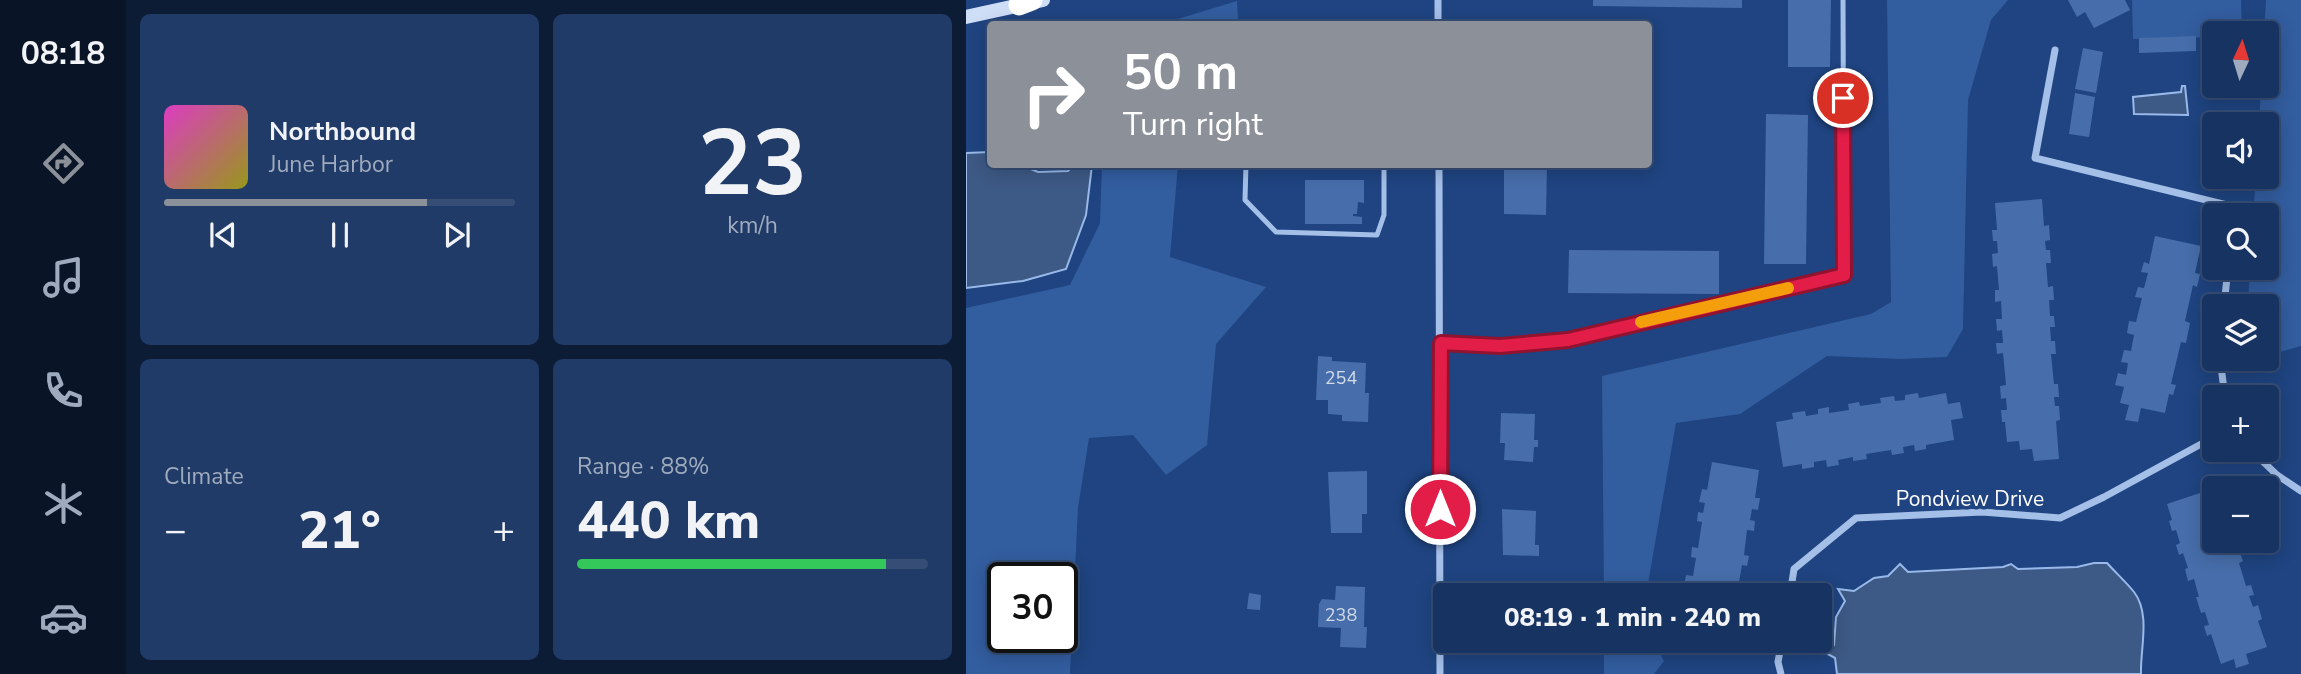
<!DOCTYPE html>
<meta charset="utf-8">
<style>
:root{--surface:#173361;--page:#203b67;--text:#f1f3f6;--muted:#9eaabd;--line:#364e76;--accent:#8c9099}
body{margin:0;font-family:"Nunito Sans",sans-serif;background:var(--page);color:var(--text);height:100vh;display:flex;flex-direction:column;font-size:26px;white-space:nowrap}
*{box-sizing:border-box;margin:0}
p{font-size:23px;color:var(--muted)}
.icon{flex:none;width:38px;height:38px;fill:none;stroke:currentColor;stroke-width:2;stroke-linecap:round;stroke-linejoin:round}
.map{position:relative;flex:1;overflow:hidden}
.details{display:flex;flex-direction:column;gap:14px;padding:14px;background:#0d1c35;width:840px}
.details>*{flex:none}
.guide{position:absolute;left:21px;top:21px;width:665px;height:147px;border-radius:7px;box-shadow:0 4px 18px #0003,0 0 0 2px var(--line);background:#8c9099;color:#fff;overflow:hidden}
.needle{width:46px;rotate:4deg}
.controls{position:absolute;left:1236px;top:21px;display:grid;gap:14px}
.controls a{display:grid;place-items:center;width:77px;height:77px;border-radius:7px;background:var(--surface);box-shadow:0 4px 18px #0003,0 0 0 2px var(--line);font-size:35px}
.speed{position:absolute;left:21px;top:562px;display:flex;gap:14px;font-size:35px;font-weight:700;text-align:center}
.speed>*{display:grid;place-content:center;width:91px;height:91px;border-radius:50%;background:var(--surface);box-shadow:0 4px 18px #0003,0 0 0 2px var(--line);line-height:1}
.speed .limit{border:4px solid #111;border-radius:10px;background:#fff;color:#111}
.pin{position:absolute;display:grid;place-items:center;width:60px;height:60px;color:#fff;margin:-30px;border:4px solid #fff;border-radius:50%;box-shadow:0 2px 7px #0007}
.me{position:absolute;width:77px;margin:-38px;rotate:0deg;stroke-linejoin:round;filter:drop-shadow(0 0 5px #0008)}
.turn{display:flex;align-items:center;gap:24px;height:147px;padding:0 21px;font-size:32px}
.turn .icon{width:91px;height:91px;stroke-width:2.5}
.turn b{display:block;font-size:49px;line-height:60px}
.big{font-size:52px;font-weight:800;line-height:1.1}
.details .widget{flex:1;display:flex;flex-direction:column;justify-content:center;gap:10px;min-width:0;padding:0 24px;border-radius:10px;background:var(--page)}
.details .dial{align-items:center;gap:0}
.dial b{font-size:91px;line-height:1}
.song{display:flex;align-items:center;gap:21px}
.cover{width:84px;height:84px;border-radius:10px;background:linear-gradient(135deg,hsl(310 70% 55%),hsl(60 70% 35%))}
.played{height:7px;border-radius:4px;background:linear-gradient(90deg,var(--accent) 75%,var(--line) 75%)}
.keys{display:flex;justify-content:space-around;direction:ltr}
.heat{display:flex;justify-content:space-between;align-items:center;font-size:38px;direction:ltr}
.charge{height:10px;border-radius:5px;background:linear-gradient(90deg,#34c759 88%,var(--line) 0)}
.details .tiles{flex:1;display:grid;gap:14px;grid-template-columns:repeat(2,1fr)}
.trip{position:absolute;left:467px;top:583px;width:399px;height:70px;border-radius:7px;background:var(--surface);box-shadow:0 4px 18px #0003,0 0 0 2px var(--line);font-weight:800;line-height:70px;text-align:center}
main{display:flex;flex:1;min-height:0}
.dock{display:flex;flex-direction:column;width:126px;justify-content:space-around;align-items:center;background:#091427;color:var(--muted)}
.dock .icon{width:49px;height:49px}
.dock .on{color:var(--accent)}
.dock b{font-size:32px;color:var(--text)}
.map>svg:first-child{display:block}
.green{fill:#325d9f;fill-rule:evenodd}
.water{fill:#3d5985;stroke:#98b9ea;stroke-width:2}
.building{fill:#476eaa}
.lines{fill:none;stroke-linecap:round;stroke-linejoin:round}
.lane{stroke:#a4bfe8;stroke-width:5}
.street{stroke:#a4bfe8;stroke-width:7}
.secondary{stroke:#cfdef7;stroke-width:14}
.highway{stroke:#fff;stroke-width:21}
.route-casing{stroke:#92132f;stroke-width:18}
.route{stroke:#e11d48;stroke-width:12}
.slow{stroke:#f59e0b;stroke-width:12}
.labels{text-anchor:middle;stroke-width:7;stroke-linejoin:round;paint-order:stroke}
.number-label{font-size:18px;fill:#d1dbea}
.street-label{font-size:21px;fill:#fff;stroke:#1f4481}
</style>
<main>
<nav class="dock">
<b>08:18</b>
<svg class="icon on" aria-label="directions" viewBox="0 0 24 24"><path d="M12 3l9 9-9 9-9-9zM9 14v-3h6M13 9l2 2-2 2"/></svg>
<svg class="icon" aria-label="music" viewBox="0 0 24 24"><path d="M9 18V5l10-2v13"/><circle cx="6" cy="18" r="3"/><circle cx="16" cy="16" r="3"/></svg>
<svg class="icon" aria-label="phone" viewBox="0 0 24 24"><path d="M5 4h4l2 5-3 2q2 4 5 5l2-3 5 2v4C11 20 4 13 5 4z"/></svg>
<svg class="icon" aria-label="climate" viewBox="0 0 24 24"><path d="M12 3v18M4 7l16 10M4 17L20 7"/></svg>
<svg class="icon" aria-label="car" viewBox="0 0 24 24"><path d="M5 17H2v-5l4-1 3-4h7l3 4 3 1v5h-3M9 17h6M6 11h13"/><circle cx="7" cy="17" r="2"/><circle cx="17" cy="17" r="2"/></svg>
</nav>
<section class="details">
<div class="tiles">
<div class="widget">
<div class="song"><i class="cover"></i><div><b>Northbound</b><p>June Harbor</p></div></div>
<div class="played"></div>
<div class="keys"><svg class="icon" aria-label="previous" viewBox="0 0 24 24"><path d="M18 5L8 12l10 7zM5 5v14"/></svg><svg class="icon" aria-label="pause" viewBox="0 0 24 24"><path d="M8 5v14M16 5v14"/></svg><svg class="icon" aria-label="next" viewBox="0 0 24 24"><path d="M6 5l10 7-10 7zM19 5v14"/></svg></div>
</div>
<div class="widget dial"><b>23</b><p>km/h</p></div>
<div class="widget"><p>Climate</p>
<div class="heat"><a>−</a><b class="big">21°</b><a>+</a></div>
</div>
<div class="widget"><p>Range · 88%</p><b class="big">440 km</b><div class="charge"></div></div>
</div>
</section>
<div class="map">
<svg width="1335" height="674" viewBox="0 0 1335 674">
<rect width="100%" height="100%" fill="#1f4481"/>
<g class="green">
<polygon points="921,0 1042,0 1025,20 1002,100 997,329 981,357 935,359 861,356 774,414 710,423 680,595 638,595 636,376 905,314 925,302"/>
<polygon points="1166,0 1275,0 1276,33 1248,33 1248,37 1167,39"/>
<polygon points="1300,0 1335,0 1335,346 1300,356 1300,306 1282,306 1284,268 1300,268 1300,215 1287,215 1290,177 1300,177 1300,124 1293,124 1295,86 1300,86 1300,33 1298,33"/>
<polygon points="271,1 272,19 267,24 195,24"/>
<path d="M 136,165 L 212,165 L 204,257 L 300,287 L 250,344 L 241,445 L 200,475 L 167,435 L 123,438 L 112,508 L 104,674 L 0,674 L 0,308 L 104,285 L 134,223 ZM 37,578 L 96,578 L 96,637 L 37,637 Z"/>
<polygon points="638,641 687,641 698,661 688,674 638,674"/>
</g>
<g class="water">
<polygon points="1216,86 1219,86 1222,115 1168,114 1167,97 1215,92"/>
<polygon points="24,152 24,164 55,165 72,172 102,171 107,165 126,165 120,215 100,269 57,281 0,288 0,153"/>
<path d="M 1128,563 L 1141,563 C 1150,573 1160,582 1168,592 C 1185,614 1174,649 1175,674 L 871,674 L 869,658 L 858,652 L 868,645 L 870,617 L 879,601 L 872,589 L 888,591 L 908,578 L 922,576 L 934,564 L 942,572 L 1037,567 L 1045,564 L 1052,569 L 1111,567 Z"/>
</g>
<g class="building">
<polygon points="627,0 776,0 776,8 627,6"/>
<polygon points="822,0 865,0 864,67 822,67"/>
<polygon points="1102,0 1159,0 1164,10 1128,28 1119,12 1111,17"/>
<polygon points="1230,36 1230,51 1173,53 1173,38"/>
<polygon points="1117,48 1137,52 1130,93 1109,89"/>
<polygon points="1109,93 1129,97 1123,137 1103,134"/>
<polygon points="800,114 842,115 840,264 798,264"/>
<polygon points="538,164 581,164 580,215 538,214"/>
<polygon points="339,180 398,180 398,203 392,202 391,214 387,214 387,216 396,217 396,224 339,224"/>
<polygon points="1076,199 1078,226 1083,225 1084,240 1079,241 1080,250 1084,250 1085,263 1080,263 1082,287 1087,286 1088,300 1083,300 1084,316 1088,316 1089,327 1084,327 1085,341 1089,341 1090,354 1085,354 1088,384 1092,384 1093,397 1088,397 1089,406 1093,406 1094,420 1090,421 1093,459 1068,461 1066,449 1054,450 1053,441 1041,442 1039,422 1036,422 1035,410 1041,410 1040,398 1035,399 1034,386 1040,385 1037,353 1031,354 1030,343 1037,343 1036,330 1031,331 1030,319 1036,319 1035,301 1029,302 1029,290 1033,290 1031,266 1027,267 1026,254 1032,253 1031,241 1027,241 1026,230 1031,230 1029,203"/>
<polygon points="1189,236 1235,246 1229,273 1234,274 1231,287 1227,285 1219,321 1224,323 1220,343 1215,342 1205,384 1210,385 1207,395 1203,394 1199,413 1175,408 1172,422 1159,420 1163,405 1154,403 1158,387 1149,385 1152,373 1160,375 1162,363 1155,362 1158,350 1165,351 1168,335 1161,333 1163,321 1170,322 1176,298 1169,297 1172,287 1178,288 1182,273 1175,272 1178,262 1183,264"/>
<polygon points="603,250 753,251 753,294 602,293"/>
<polygon points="352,356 366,357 366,361 400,363 399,393 403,393 402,422 376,421 376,415 362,414 362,400 350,400"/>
<polygon points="952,393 953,398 980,393 982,404 994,402 997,418 985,420 988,440 960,445 960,449 949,451 948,445 937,447 938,453 926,455 925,450 900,454 901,459 887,461 887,457 872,460 873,465 861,467 860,460 848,462 848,467 836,469 836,464 817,467 810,422 827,419 826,413 839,411 840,416 852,414 852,409 863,407 863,413 883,410 882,404 893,402 894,406 915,403 914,398 928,396 929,401 939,400 939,395"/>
<polygon points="535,413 569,414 568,440 572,440 572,447 568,447 567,462 538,460 539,443 534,443"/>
<polygon points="746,462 793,470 789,498 794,498 792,510 786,509 784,520 789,521 788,531 781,530 778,555 783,556 781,566 776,565 773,582 777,582 775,594 770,595 723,595 724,587 718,586 720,575 727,576 730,558 725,557 726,547 732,548 736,522 731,521 732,512 737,513 739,503 733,502 736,489 741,490"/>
<polygon points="401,471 401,514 396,514 396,533 365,533 362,472"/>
<polygon points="1246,489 1248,495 1248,541 1264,541 1268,552 1273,550 1277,561 1273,563 1280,586 1285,585 1288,595 1283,596 1287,607 1292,605 1296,619 1292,621 1301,647 1280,654 1283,664 1270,668 1268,659 1255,664 1245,634 1241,636 1238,626 1243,625 1239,612 1235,613 1230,597 1233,597 1228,579 1222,581 1219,569 1222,568 1217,553 1213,555 1210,545 1214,543 1210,530 1206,531 1203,521 1206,520 1201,504"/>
<polygon points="536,509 570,511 569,545 573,545 573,556 537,555"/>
<polygon points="370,586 399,587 398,627 401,627 400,648 374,647 375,628 352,627 353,604 356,599 369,600"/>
<polygon points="283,593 295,595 294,610 281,609"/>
<polygon points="537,640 563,640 563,652 537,651"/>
</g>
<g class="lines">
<g class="lane">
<polyline points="280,164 279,200 310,232 411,235 418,215 418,164"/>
<polyline points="475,343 534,346 602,340 878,275 877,0"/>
</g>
<g class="street">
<polyline points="472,24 472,0"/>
<polyline points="1089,50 1069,158 1269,207 1268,215"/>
<polyline points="473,164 474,674"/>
<polyline points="1258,306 1262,268"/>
<polyline points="1254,359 1259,397"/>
<polyline points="1285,450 1311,475 1335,491"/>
<polyline points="824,595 828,569 890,518 1016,512 1094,518 1138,497 1248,437"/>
<polyline points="815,674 812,662 816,640"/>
</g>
<polyline class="secondary" points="0,17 77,0"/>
<polyline class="highway" points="53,5 66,0"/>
</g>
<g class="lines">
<defs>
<polyline id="route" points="474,509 475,343 534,346 602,340 878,275 877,98"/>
</defs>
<use href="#route" class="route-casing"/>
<use href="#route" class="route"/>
<polyline class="slow" points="675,322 822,288"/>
</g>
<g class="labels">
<g class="number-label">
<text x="375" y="384">254</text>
<text x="375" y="621">238</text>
</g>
<g class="street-label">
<text x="1004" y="506">Pondview Drive</text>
</g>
</g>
</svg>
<div class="controls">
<a><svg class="needle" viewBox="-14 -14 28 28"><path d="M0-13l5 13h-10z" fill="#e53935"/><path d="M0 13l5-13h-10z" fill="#9eaabd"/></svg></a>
<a><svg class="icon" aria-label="sound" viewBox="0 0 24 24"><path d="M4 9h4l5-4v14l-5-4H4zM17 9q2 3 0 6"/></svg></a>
<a><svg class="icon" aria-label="search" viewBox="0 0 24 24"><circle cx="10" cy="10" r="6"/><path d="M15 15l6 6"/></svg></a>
<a><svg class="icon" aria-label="layers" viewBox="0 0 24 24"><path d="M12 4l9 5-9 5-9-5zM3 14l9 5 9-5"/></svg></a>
<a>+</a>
<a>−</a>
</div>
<div class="speed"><div class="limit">30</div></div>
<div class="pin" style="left:877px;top:98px;background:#d93025"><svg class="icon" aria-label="arrive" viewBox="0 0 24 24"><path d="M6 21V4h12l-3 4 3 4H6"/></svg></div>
<svg class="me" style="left:474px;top:509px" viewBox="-20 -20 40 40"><circle r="17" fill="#e11d48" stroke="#fff" stroke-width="3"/><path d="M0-11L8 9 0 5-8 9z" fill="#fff"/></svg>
<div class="trip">08:19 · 1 min · 240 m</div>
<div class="guide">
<div class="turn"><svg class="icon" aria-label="right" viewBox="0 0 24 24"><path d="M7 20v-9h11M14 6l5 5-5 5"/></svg><div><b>50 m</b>Turn right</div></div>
</div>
</div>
</main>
